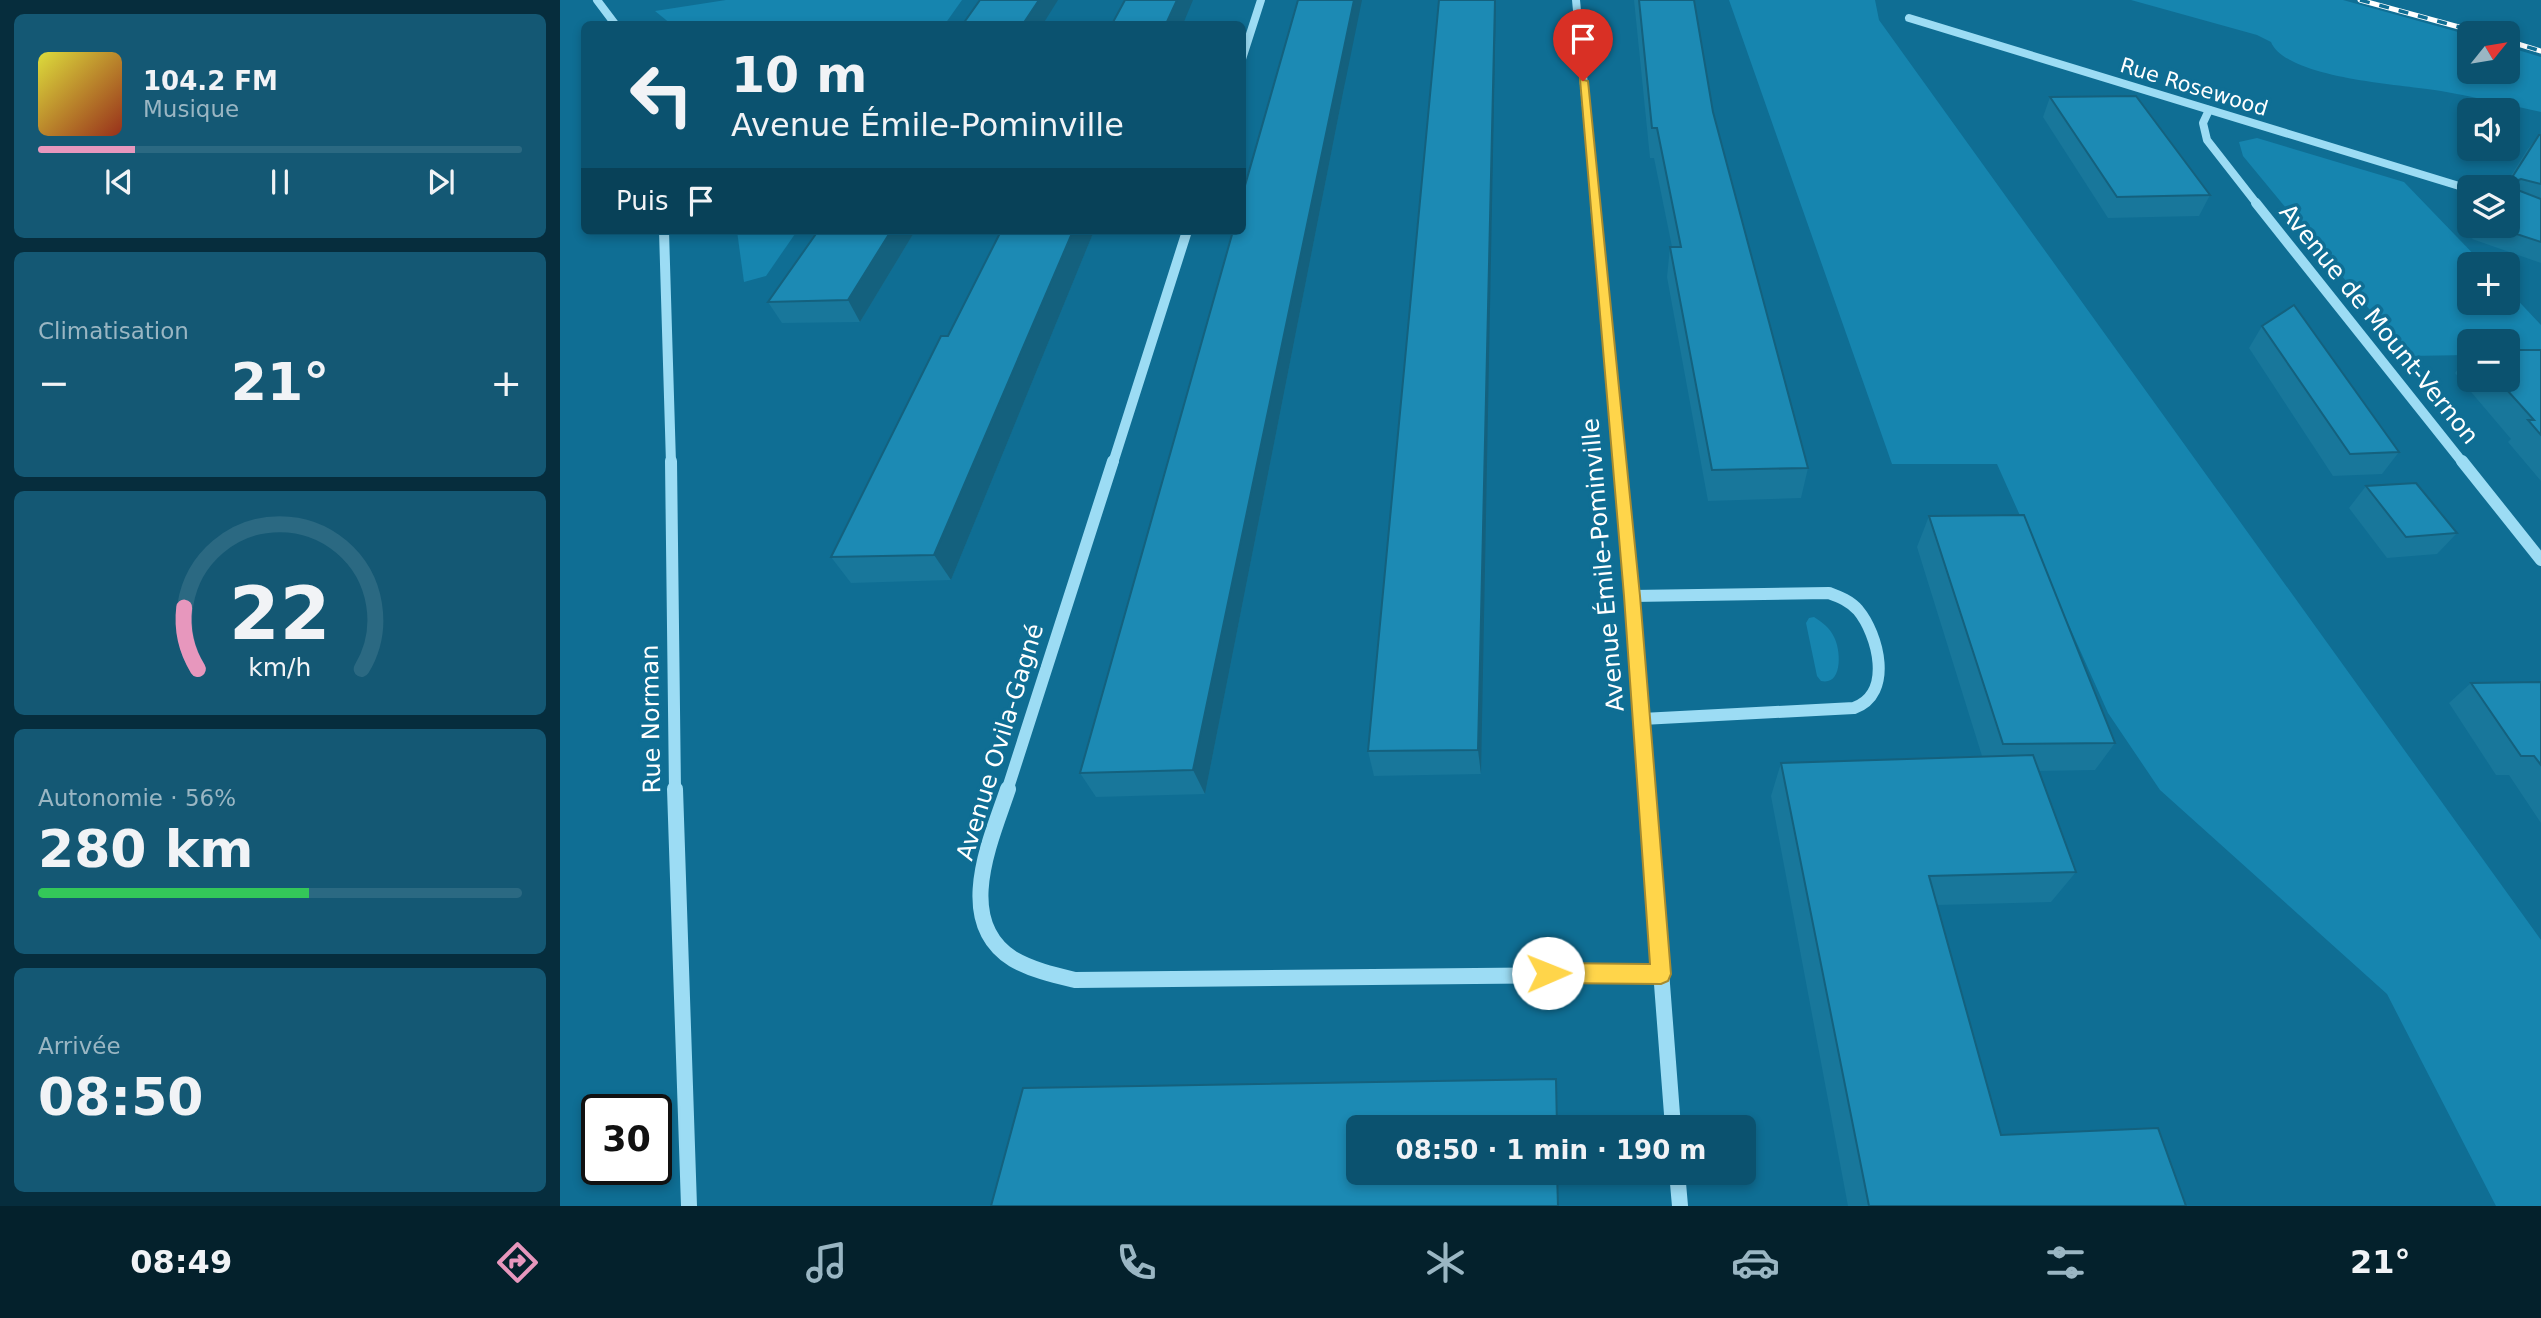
<!DOCTYPE html>
<html lang="fr">
<meta charset="utf-8">
<style>
:root{--surface:#0b526f;--page:#145874;--text:#f1f3f6;--muted:#9ab6c3;--line:#2b6982;--accent:#e797bd}
body{margin:0;font-family:"DejaVu Sans",sans-serif;background:var(--page);color:var(--text);height:100vh;display:flex;flex-direction:column;font-size:26px;white-space:nowrap}
*{box-sizing:border-box;margin:0}
p{font-size:23px;color:var(--muted)}
.icon{flex:none;width:38px;height:38px;fill:none;stroke:currentColor;stroke-width:2;stroke-linecap:round;stroke-linejoin:round}
.map{position:relative;flex:1;overflow:hidden}
.side{display:flex;flex-direction:column;gap:14px;padding:14px;background:#062d3d;width:560px}
.side>*{flex:none}
.hud{position:absolute;left:21px;top:21px;width:665px;height:214px;border-radius:10px;box-shadow:0 4px 10px #0003;background:#0b526f;color:var(--text);overflow:hidden}
.needle{width:46px;rotate:60deg}
.tools{position:absolute;left:1897px;top:21px;display:grid;gap:14px}
.tools a{display:grid;place-items:center;width:63px;height:63px;border-radius:10px;background:var(--surface);box-shadow:0 4px 10px #0003;font-size:35px}
.speed{position:absolute;left:21px;top:1094px;display:flex;gap:14px;font-size:35px;font-weight:700;text-align:center}
.speed>*{display:grid;place-content:center;width:91px;height:91px;border-radius:50%;background:var(--surface);box-shadow:0 4px 10px #0003;line-height:1}
.speed .limit{border:4px solid #111;border-radius:10px;background:#fff;color:#111}
.pin{position:absolute;display:grid;place-items:center;width:60px;height:60px;color:#fff;margin:-72px -30px;border-radius:50% 50% 50% 0;rotate:-45deg;box-shadow:0 0 7px #0007}
.pin .icon{rotate:45deg}
.me{position:absolute;width:77px;margin:-38px;rotate:89deg;stroke-linejoin:round;filter:drop-shadow(0 0 5px #0008)}
.turn{display:flex;align-items:center;gap:24px;height:147px;padding:0 35px;font-size:32px}
.turn .icon{width:91px;height:91px;stroke-width:2.5}
.turn b{display:block;font-size:49px;line-height:60px}
.then{display:flex;align-items:center;height:66px;padding:0 35px;background:#0003;gap:14px;font-size:26px}
.big{font-size:52px;font-weight:700;line-height:1.1}
.side .widget{flex:1;display:flex;flex-direction:column;justify-content:center;gap:10px;min-width:0;padding:0 24px;border-radius:10px;background:var(--page)}
.side .dial{align-items:center;gap:0}
.dial svg{height:182px;overflow:visible;fill:none;stroke:var(--line);stroke-width:7;stroke-linecap:round;text-anchor:middle}
.dial text{fill:var(--text);stroke:none}
.song{display:flex;align-items:center;gap:21px}
.cover{width:84px;height:84px;border-radius:10px;background:linear-gradient(135deg,hsl(60 70% 55%),hsl(10 70% 35%))}
.played{height:7px;border-radius:4px;background:linear-gradient(90deg,var(--accent) 20%,var(--line) 20%)}
.keys{display:flex;justify-content:space-around;direction:ltr}
.heat{display:flex;justify-content:space-between;align-items:center;font-size:38px;direction:ltr}
.charge{height:10px;border-radius:5px;background:linear-gradient(90deg,#34c759 56%,var(--line) 0)}
.trip{position:absolute;left:786px;top:1115px;width:410px;height:70px;border-radius:10px;background:var(--surface);box-shadow:0 4px 10px #0003;font-weight:700;line-height:70px;text-align:center}
.menu{display:flex;height:112px;justify-content:space-around;align-items:center;background:#04212c;color:var(--muted)}
.menu .icon{width:49px;height:49px}
.menu .on{color:var(--accent)}
.menu b{font-size:32px;color:var(--text)}
main{display:flex;flex:1;min-height:0}
.map>svg:first-child{display:block}
.green{fill:#1685af}
.lines{fill:none;stroke-linecap:round;stroke-linejoin:round}
.minor-far3{stroke:#9cdcf4;stroke-width:8}
.minor-far2{stroke:#9cdcf4;stroke-width:10}
.minor-far1{stroke:#9cdcf4;stroke-width:12}
.minor{stroke:#9cdcf4;stroke-width:16}
.rail-casing{stroke:#fff;stroke-width:5}
.rail{stroke:#0f6e94;stroke-width:3.5;stroke-dasharray:10;stroke-linecap:butt}
.wall{fill:#18779b}
.shaded-wall{fill:#14617e}
.building{fill:#1c8ab4;stroke:#14617e;stroke-width:2}
.route{fill:#ffd54a;stroke:#a68a30;stroke-width:2}
.labels{text-anchor:middle;stroke-width:7;stroke-linejoin:round;paint-order:stroke}
.far-street-label{font-size:21px;fill:#fff;stroke:#0f6e94}
.street-label{font-size:24px;fill:#fff;stroke:#0f6e94}
</style>
<main>
<section class="side">
<div class="widget">
<div class="song"><i class="cover"></i><div><b>104.2 FM</b><p>Musique</p></div></div>
<div class="played"></div>
<div class="keys"><svg class="icon" aria-label="previous" viewBox="0 0 24 24"><path d="M18 5L8 12l10 7zM5 5v14"/></svg><svg class="icon" aria-label="pause" viewBox="0 0 24 24"><path d="M8 5v14M16 5v14"/></svg><svg class="icon" aria-label="next" viewBox="0 0 24 24"><path d="M6 5l10 7-10 7zM19 5v14"/></svg></div>
</div>
<div class="widget"><p>Climatisation</p>
<div class="heat"><a>−</a><b class="big">21°</b><a>+</a></div>
</div>
<div class="widget dial"><svg viewBox="0 0 100 80">
<path d="M14 69A42 42 0 1 1 86 69"/>
<path d="M14 69A42 42 0 0 1 8 42" stroke="#e797bd"/>
<text x="50" y="56" font-size="32" font-weight="700">22</text>
<text x="50" y="72" font-size="11">km/h</text>
</svg></div>
<div class="widget"><p>Autonomie · 56%</p><b class="big">280 km</b><div class="charge"></div></div>
<div class="widget"><p>Arrivée</p><b class="big">08:50</b></div>
</section>
<div class="map">
<svg width="1981" height="1206" viewBox="0 0 1981 1206">
<rect width="100%" height="100%" fill="#0f6e94"/>
<g class="green">
<polygon points="166,0 402,0 385,24 111,24 95,11"/>
<polygon points="1169,0 1315,0 1319,20 1981,940 1981,1206 1936,1206 1827,994 1600,790 1548,713 1437,464 1332,464"/>
<path d="M 1571,0 L 1783,0 L 1909,35 L 1909,72 L 1948,72 L 1948,47 L 1981,57 L 1981,112 C 1948,105 1915,97 1881,91 C 1845,85 1726,79 1711,42 L 1697,35 Z"/>
<polygon points="1697,138 1844,182 1923,264 1909,264 1909,303 1948,303 1948,290 1981,325 1981,355 1948,355 1948,341 1909,341 1909,355 1848,356 1683,156 1679,142"/>
<polygon points="177,231 237,231 206,276 184,282"/>
<path d="M 1254,617 C 1262,622 1270,628 1274,637 C 1281,650 1283,686 1261,681 L 1257,676 L 1246,623 L 1249,618 Z"/>
</g>
<g class="lines">
<g class="minor-far3">
<polyline points="37,0 55,24"/>
<polyline points="1016,0 1035,204"/>
<polyline points="1349,18 1909,189"/>
<polyline points="682,59 701,0"/>
<polyline points="1649,110 1643,123 1647,140 1697,204"/>
</g>
<g class="minor-far2">
<polyline points="1035,203 1059,463"/>
<polyline points="1696,203 1903,463"/>
<polyline points="104,231 111,463"/>
<polyline points="553,463 627,231"/>
</g>
<g class="minor-far1">
<polyline points="111,461 115,791"/>
<polyline points="1059,461 1087,791"/>
<polyline points="1902,461 1981,560"/>
<path d="M 1072,596 L 1269,593 C 1280,597 1290,601 1298,610 C 1318,634 1334,694 1294,708 L 1082,719"/>
<polyline points="447,791 553,461"/>
</g>
<g class="minor">
<polyline points="115,789 129,1206"/>
<path d="M 448,789 C 431,840 393,921 453,959 C 472,970 494,975 515,980 L 1101,974"/>
<polyline points="1087,789 1113,1127"/>
<polyline points="1117,1172 1120,1206"/>
</g>
<defs>
<g id="rail">
<polyline points="1800,0 1921,33"/>
<polyline points="1948,41 1981,51"/>
</g>
</defs>
<use href="#rail" class="rail-casing"/>
<use href="#rail" class="rail"/>
</g>
<g class="wall">
<polygon points="879,0 921,774 814,776 808,751"/>
<polygon points="1074,0 1134,0 1153,112 1248,468 1241,498 1148,501 1107,277 1110,247 1112,247 1094,158 1090,158"/>
<polygon points="785,83 645,794 536,797 520,773"/>
<polygon points="1490,97 1650,195 1639,216 1548,218 1483,117"/>
<polygon points="1979,135 1981,135 1981,263 1912,239 1921,226 1948,226 1948,187 1944,187 1967,150"/>
<polygon points="258,231 355,231 300,322 222,323 208,302"/>
<polygon points="441,231 534,231 391,580 291,583 271,557 388,336"/>
<polygon points="1702,326 1839,452 1822,474 1773,476 1689,348"/>
<polygon points="1981,350 1981,481 1948,442 1951,439 1895,373 1909,355 1909,380 1948,380"/>
<polygon points="1806,486 1897,533 1877,554 1827,558 1789,508"/>
<polygon points="1369,516 1555,743 1535,770 1479,771 1516,872 1491,902 1377,905 1441,1135 1626,1206 1288,1206 1211,796 1221,763 1422,756 1357,547"/>
<polygon points="1981,682 1981,823 1949,775 1936,775 1889,703 1911,683"/>
</g>
<g class="shaded-wall">
<polygon points="479,0 498,0 483,24 463,24"/>
<polygon points="617,0 633,0 623,24 606,24"/>
<polygon points="794,0 802,0 785,83 645,794 633,770"/>
<polygon points="935,0 936,0 921,774 918,750"/>
<polygon points="1961,179 1950,195 1955,181"/>
<polygon points="331,231 355,231 300,322 288,300"/>
<polygon points="513,231 534,231 391,580 374,555"/>
</g>
<g class="building">
<polygon points="420,0 479,0 463,24 403,24"/>
<polygon points="565,0 617,0 606,24 552,24"/>
<polygon points="738,0 794,0 633,770 520,773 673,231 682,231 682,196"/>
<polygon points="879,0 935,0 918,750 808,751"/>
<polygon points="1079,0 1134,0 1153,112 1248,468 1152,470 1110,247 1121,247 1097,128 1092,128"/>
<polygon points="1576,96 1650,195 1557,197 1490,97"/>
<polygon points="1979,135 1981,135 1981,184 1961,179 1955,181 1955,189 1981,199 1981,242 1932,226 1948,226 1948,187 1946,187"/>
<polygon points="258,231 331,231 288,300 208,302"/>
<polygon points="441,231 513,231 374,555 271,557 381,336 388,336"/>
<polygon points="1734,305 1839,452 1790,454 1702,326"/>
<polygon points="1948,350 1981,350 1981,435 1968,420 1974,420 1938,380 1948,380"/>
<polygon points="1856,483 1897,533 1846,537 1806,486"/>
<polygon points="1464,515 1555,743 1443,744 1369,516"/>
<polygon points="1981,682 1981,765 1974,756 1961,756 1911,683"/>
<polygon points="1473,755 1516,872 1369,876 1441,1135 1598,1128 1626,1206 1309,1206 1221,763"/>
<polygon points="996,1079 997,1127 798,1127 798,1172 997,1172 998,1206 431,1206 463,1088"/>
</g>
<polygon class="route" points="1020,79 1028,81 1080,596 1111,974 1108,981 1101,984 988,983 981,980 978,973 981,966 988,963 1090,964 1064,596"/>
<g class="labels">
<g class="far-street-label">
<text transform="translate(1634 87) rotate(17)" y="7">Rue Rosewood</text>
</g>
<g class="street-label">
<text transform="translate(1819 324) rotate(51)" y="8">Avenue de Mount-Vernon</text>
<text transform="translate(1043 565) rotate(-95)" y="8">Avenue Émile-Pominville</text>
<text transform="translate(91 719) rotate(-91)" y="8">Rue Norman</text>
<text transform="translate(440 742) rotate(-73)" y="8">Avenue Ovila-Gagné</text>
</g>
</g>
</svg>
<div class="tools">
<a><svg class="needle" viewBox="-14 -14 28 28"><path d="M0-13l5 13h-10z" fill="#e53935"/><path d="M0 13l5-13h-10z" fill="#9ab6c3"/></svg></a>
<a><svg class="icon" aria-label="sound" viewBox="0 0 24 24"><path d="M4 9h4l5-4v14l-5-4H4zM17 9q2 3 0 6"/></svg></a>
<a><svg class="icon" aria-label="layers" viewBox="0 0 24 24"><path d="M12 4l9 5-9 5-9-5zM3 14l9 5 9-5"/></svg></a>
<a>+</a>
<a>−</a>
</div>
<div class="speed"><div class="limit">30</div></div>
<div class="pin" style="left:1023px;top:81px;background:#d93025"><svg class="icon" aria-label="arrive" viewBox="0 0 24 24"><path d="M6 21V4h12l-3 4 3 4H6"/></svg></div>
<svg class="me" style="left:988px;top:973px" viewBox="-20 -20 40 40"><circle r="19" fill="#fff"/><path d="M0-13L10 11 0 6-10 11z" fill="#ffd54a"/></svg>
<div class="trip">08:50 · 1 min · 190 m</div>
<div class="hud">
<div class="turn"><svg class="icon" aria-label="left" viewBox="0 0 24 24"><path d="M17 20v-9H6M10 6l-5 5 5 5"/></svg><div><b>10 m</b>Avenue Émile-Pominville</div></div>
<div class="then">Puis<svg class="icon" aria-label="arrive" viewBox="0 0 24 24"><path d="M6 21V4h12l-3 4 3 4H6"/></svg></div>
</div>
</div>
</main>
<nav class="menu">
<b>08:49</b>
<svg class="icon on" aria-label="directions" viewBox="0 0 24 24"><path d="M12 3l9 9-9 9-9-9zM9 14v-3h6M13 9l2 2-2 2"/></svg>
<svg class="icon" aria-label="music" viewBox="0 0 24 24"><path d="M9 18V5l10-2v13"/><circle cx="6" cy="18" r="3"/><circle cx="16" cy="16" r="3"/></svg>
<svg class="icon" aria-label="phone" viewBox="0 0 24 24"><path d="M5 4h4l2 5-3 2q2 4 5 5l2-3 5 2v4C11 20 4 13 5 4z"/></svg>
<svg class="icon" aria-label="climate" viewBox="0 0 24 24"><path d="M12 3v18M4 7l16 10M4 17L20 7"/></svg>
<svg class="icon" aria-label="car" viewBox="0 0 24 24"><path d="M5 17H2v-5l4-1 3-4h7l3 4 3 1v5h-3M9 17h6M6 11h13"/><circle cx="7" cy="17" r="2"/><circle cx="17" cy="17" r="2"/></svg>
<svg class="icon" aria-label="filters" viewBox="0 0 24 24"><path d="M4 7h16M4 17h16"/><circle cx="9" cy="7" r="2"/><circle cx="15" cy="17" r="2"/></svg>
<b>21°</b>
</nav>
